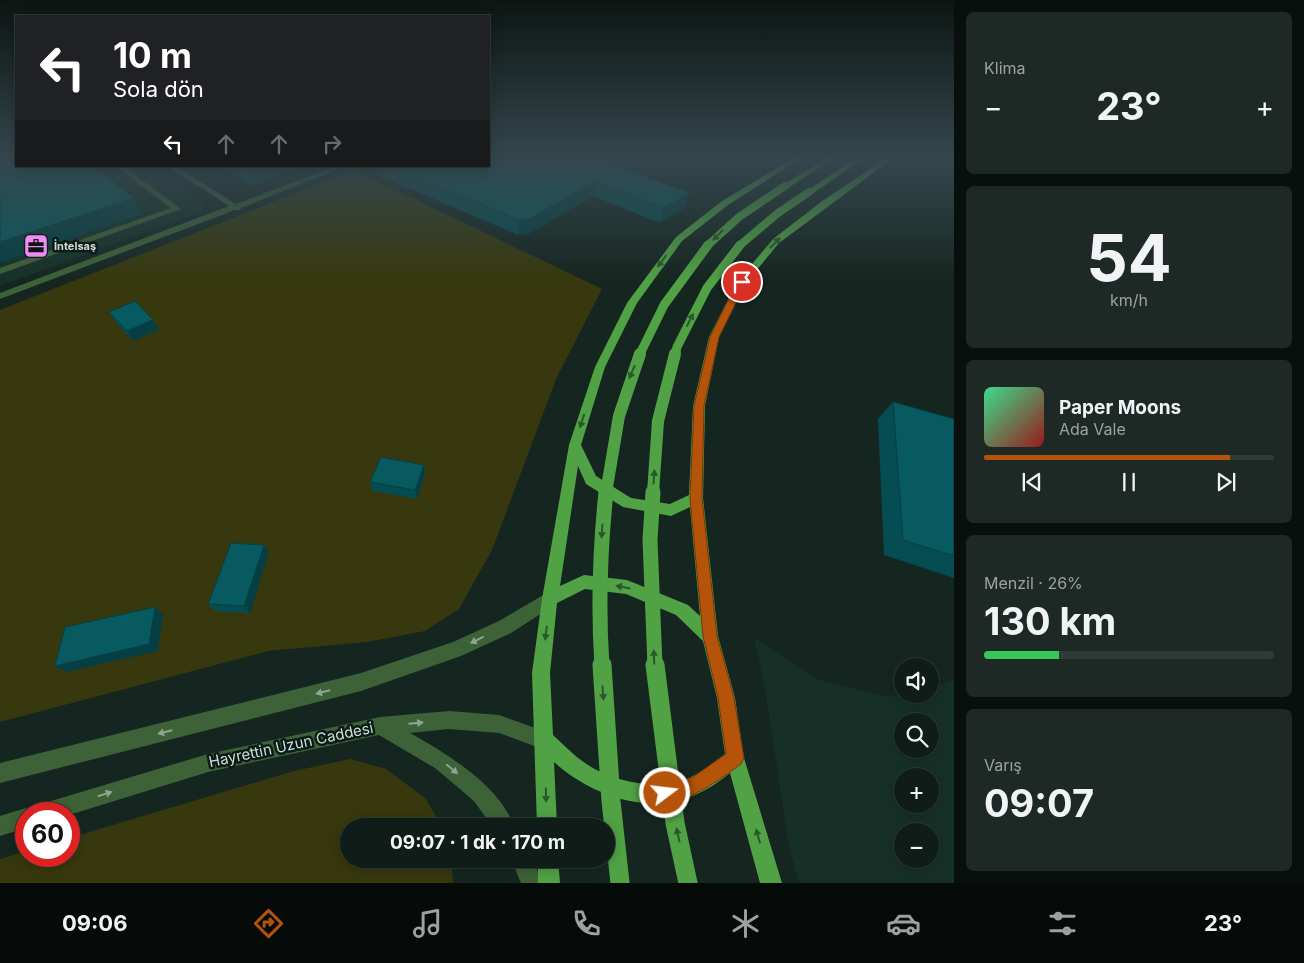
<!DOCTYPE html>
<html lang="tr">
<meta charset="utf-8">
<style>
:root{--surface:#101c18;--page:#1e2925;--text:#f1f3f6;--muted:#9ca1a2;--line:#303a37;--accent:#b45309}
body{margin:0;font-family:Inter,sans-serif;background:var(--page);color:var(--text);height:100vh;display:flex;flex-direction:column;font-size:19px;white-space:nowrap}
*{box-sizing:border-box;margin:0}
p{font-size:16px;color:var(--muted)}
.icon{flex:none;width:28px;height:28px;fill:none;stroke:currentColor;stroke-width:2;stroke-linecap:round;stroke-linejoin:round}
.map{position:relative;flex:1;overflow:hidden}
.panel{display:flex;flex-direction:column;gap:12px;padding:12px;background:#090f0d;width:350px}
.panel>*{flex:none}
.top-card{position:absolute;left:15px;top:15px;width:475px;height:152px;border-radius:0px;box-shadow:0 2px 12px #0003,0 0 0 1px var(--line);background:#202124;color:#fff;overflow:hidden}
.buttons{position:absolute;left:894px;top:658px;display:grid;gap:10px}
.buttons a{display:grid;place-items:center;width:45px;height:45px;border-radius:50%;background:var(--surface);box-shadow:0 2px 12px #0003,0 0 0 1px var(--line);font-size:25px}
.speed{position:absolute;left:15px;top:802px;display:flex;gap:10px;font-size:25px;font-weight:700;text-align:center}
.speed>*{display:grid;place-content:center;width:65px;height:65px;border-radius:50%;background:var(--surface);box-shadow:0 2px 12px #0003,0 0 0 1px var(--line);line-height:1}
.speed .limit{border:8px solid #d22;background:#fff;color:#111}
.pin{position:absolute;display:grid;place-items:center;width:42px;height:42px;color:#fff;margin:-21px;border:2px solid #fff;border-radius:50%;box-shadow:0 1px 5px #0007}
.me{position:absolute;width:55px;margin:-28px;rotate:75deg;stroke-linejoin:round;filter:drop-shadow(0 0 4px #0008)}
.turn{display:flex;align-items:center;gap:18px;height:105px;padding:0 15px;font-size:22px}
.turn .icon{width:65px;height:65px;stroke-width:2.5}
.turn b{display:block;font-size:35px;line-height:42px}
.lanes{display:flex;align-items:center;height:48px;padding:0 15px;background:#0003;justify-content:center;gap:25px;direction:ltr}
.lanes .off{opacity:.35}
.big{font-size:38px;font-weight:700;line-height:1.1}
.panel .tile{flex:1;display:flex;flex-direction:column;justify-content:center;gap:8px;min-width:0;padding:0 18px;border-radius:8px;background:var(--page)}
.panel .dial{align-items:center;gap:0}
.dial b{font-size:65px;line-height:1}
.song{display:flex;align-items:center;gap:15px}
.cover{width:60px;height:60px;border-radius:8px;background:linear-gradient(135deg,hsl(150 70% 55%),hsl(0 70% 35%))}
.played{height:5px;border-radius:2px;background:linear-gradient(90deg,var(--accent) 85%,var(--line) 85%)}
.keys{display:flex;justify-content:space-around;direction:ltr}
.heat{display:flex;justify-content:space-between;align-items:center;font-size:28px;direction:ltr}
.charge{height:8px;border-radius:4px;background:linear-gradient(90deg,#34c759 26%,var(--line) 0)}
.trip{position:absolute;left:340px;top:818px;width:275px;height:50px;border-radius:25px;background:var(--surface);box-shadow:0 2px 12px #0003,0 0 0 1px var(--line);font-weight:700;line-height:50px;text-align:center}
.tab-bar{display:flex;height:80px;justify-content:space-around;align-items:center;background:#060b0a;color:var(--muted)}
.tab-bar .icon{width:35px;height:35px}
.tab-bar .active{color:var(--accent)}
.tab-bar b{font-size:22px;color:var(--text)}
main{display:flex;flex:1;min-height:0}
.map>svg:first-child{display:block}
.built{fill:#163028;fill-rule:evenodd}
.green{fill:#37380d}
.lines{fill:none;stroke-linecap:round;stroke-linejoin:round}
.minor{fill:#3d6237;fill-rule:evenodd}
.major{fill:#51a245;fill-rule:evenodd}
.major-bridge-far4{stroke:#51a245;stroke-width:8}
.major-bridge-far3{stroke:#51a245;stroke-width:9}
.major-bridge-far2{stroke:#51a245;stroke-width:12}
.major-bridge-far1{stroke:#51a245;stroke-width:15}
.major-bridge{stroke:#51a245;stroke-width:19}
.wall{fill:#064d53}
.shaded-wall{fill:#053f43}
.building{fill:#075a60;stroke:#053f43}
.oneway{fill:#2a582c}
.oneway2{fill:#8ea590}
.route{fill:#b45309;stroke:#753606}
.labels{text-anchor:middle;stroke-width:5;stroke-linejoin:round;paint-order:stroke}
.far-poi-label{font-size:11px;font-weight:bold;fill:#d1dcd8;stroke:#0b1c17;text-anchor:start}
.near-street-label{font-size:15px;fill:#d1dcd8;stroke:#0b1c17}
</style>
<main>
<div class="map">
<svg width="954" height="883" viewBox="0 0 954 883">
<rect width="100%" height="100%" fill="#152620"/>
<g class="built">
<polygon points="0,159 16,166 148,166 206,205 201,212 0,286"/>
<path d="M 754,637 L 815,679 L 887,697 L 903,694 L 930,694 L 930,687 L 954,680 L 954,883 L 799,883 L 789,847 L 764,682 ZM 902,721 L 930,721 L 930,749 L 902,749 ZM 902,776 L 930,776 L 930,804 L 902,804 ZM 902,831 L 930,831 L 930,859 L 902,859 Z"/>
</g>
<g class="green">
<polygon points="354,170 602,289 556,379 492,550 459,609 425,631 367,642 268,651 0,722 0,310"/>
<polygon points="350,759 386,769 425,798 442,826 349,826 349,859 451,859 453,883 0,883 0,859 26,851 26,856 69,856 69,838 294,771"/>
</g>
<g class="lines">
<g class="minor">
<polygon points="115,166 123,166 181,209 0,274 0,268 171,208"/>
<polygon points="167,166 175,166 236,204 336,166 346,166 241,208 240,210 235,210 0,299 0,293 229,206"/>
<polygon points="550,591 556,594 558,599 556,604 511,633 461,656 361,691 0,783 0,763 361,673 453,642 499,621"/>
<path d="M 449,711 L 499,715 L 552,734 L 554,741 L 552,748 L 545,750 L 499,733 L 449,729 L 410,733 C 446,753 499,785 514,826 L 492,826 L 474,801 L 435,768 L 379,735 L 208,772 L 69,815 L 69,814 L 26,814 L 26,828 L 0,836 L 0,816 L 26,808 L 32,811 L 34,807 L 41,804 L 208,754 L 380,717 Z"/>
<polygon points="511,859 532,859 543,883 521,883"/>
</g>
<g class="major">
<path d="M 792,159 L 800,159 L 728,205 L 682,241 L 637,303 L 605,367 L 581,445 L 596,476 L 631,498 L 670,504 L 689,495 L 693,406 L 709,337 L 737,282 L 773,239 L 821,202 L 885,159 L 892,159 L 779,243 L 746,283 L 719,337 L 705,406 L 703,498 L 718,636 L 735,698 L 744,758 L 782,883 L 760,883 L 730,773 C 716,784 703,793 686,798 C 641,814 587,792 554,762 L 557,826 L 537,826 L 532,673 L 542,599 L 569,445 L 595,367 L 627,303 L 676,237 L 722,201 ZM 578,466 L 586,484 L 623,507 L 671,516 L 690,507 L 700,616 L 688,605 L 627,580 L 584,575 L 560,586 ZM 585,589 L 626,594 L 676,615 L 703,641 L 717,698 L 725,754 C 715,761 705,770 693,776 C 663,792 616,783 588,765 C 575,757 564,745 553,735 L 550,673 L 557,603 Z"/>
<polygon points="825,159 833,159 788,188 781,186"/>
<polygon points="855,159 863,159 812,194 805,192"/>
<polygon points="538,859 558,859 560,883 538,883"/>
</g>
<g class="major-bridge-far4">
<polyline points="707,246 739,217 785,186"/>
<polyline points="739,246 778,213 809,192"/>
</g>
<g class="major-bridge-far3">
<polyline points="639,356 664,305 708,245"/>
<polyline points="675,356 677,347 707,288 740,245"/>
</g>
<g class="major-bridge-far2">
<polyline points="606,493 619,416 640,354"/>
<polyline points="653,493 658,421 675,354"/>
</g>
<g class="major-bridge-far1">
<polyline points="653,492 650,540 655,666"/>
<path d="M 602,666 C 598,608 600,550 606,492"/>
</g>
<g class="major-bridge">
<polyline points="602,665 611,801 620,883"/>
<polyline points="655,665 675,823 688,883"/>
</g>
</g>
<g class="wall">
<polygon points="489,159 631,159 617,167 689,193 684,208 660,223 593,196 530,233 518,235 376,174 375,166 489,166"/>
<polygon points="221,166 302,166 253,185"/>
<polygon points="109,312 159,329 133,341 115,321"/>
<polygon points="893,402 954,419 954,578 884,555 878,419"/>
<polygon points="424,465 425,473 417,499 373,491 370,482"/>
<polygon points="264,545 269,552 250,613 215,611 208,604"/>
</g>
<g class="shaded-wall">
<polygon points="608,159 631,159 601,176 603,161"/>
<polygon points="267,166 302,166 253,185 249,173"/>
<polygon points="595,181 593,196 530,233 518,235 519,220"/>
<polygon points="689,193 684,208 660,223 664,208"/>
<polygon points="134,198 142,214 0,263 0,242"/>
<polygon points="153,320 159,329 133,341 127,331"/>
<polygon points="424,465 425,473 417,499 415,490"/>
<polygon points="264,545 269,552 250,613 244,606"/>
<polygon points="155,607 163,614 158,651 66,672 55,666"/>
</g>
<g class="building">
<polygon points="0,159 16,159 16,166 93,166 134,198 0,242"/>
<polygon points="489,159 608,159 603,161 689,193 664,208 595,181 531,218 519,220 391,166 489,166"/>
<polygon points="238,166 267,166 249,173"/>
<polygon points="135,301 153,320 127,331 109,312"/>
<polygon points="893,402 954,419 954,556 903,540"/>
<polygon points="381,457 424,465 415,490 370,482"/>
<polygon points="231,543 264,545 244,606 208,604"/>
<polygon points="155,607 149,644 55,666 65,627"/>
</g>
<defs><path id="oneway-solid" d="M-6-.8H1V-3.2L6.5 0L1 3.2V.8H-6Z" transform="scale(1.25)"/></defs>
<g class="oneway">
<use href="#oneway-solid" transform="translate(718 235) rotate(135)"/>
<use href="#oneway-solid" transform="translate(775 243) rotate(-45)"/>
<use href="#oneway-solid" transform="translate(662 261) rotate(127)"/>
<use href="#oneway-solid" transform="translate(690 320) rotate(-63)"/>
<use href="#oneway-solid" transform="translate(632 372) rotate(113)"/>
<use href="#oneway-solid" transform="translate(582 421) rotate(108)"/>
<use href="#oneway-solid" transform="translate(654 477) rotate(-86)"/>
<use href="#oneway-solid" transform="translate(602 531) rotate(94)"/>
<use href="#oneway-solid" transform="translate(623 587) rotate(-169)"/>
<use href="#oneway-solid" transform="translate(546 633) rotate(97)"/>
<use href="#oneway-solid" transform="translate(654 657) rotate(-92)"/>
<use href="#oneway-solid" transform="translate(603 693) rotate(86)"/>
<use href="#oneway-solid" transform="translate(546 795) rotate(89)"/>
<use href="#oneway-solid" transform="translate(678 835) rotate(-102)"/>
<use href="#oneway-solid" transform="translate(758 836) rotate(-106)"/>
</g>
<g class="oneway2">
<use href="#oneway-solid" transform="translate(477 640) rotate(154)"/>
<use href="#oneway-solid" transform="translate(323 692) rotate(166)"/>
<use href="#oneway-solid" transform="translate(416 723) rotate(-5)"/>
<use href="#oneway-solid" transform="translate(165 732) rotate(166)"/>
<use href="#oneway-solid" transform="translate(452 769) rotate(40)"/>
<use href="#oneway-solid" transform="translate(105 794) rotate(-17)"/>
</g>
<linearGradient id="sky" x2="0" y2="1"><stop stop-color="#0c1512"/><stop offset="0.56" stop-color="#35474e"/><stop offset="1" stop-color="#35474e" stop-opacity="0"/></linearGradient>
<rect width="954" height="283" fill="url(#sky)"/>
<path class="route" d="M 742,279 L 746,282 L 719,337 L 704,406 L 702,498 L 717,636 L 734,698 L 744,758 L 741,764 C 723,777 682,809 659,799 L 656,793 L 659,787 L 693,777 L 726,754 L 718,698 L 703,636 L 690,498 L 694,406 L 710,337 L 737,282 Z"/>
<defs>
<symbol id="office-square" viewBox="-11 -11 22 22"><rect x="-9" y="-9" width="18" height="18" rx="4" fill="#ef8bf7" stroke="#0b1c17"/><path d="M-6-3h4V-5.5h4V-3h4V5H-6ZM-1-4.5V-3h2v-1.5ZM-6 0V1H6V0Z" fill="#111"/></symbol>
</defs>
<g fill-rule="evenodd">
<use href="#office-square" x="22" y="232" width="28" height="28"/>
</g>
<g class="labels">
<g class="far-poi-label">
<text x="54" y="250">İntelsaş</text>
</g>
<g class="near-street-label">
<text transform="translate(291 745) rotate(-12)" y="5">Hayrettin Uzun Caddesi</text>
</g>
</g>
</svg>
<div class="buttons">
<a><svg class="icon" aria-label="sound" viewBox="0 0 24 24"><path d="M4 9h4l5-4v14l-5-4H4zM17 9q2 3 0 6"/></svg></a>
<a><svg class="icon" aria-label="search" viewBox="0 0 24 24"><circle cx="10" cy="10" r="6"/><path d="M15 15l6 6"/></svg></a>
<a>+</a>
<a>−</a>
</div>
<div class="speed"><div class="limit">60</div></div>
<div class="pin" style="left:742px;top:282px;background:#d93025"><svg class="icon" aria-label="arrive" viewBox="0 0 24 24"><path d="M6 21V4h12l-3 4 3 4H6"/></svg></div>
<svg class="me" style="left:665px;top:793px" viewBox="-20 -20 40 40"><circle r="17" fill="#b45309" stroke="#fff" stroke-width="3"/><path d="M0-11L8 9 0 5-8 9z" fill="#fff"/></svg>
<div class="trip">09:07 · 1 dk · 170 m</div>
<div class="top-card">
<div class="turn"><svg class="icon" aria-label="left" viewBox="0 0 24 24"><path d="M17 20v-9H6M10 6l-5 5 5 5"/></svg><div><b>10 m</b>Sola dön</div></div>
<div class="lanes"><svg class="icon" aria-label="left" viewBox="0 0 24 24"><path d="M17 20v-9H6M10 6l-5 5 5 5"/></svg><svg class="icon off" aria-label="ahead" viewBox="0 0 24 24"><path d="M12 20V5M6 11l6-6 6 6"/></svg><svg class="icon off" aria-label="ahead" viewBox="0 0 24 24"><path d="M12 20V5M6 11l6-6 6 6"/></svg><svg class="icon off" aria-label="right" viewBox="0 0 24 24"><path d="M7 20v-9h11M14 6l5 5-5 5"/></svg></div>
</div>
</div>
<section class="panel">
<div class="tile"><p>Klima</p>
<div class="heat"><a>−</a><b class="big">23°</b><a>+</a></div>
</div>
<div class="tile dial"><b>54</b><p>km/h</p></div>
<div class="tile">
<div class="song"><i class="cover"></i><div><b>Paper Moons</b><p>Ada Vale</p></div></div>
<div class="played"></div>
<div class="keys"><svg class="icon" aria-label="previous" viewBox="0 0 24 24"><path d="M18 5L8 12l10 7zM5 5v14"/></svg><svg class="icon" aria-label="pause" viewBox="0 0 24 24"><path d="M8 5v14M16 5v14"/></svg><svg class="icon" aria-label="next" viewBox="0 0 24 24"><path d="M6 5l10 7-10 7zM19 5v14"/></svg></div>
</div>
<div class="tile"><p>Menzil · 26%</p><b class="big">130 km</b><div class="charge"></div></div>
<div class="tile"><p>Varış</p><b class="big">09:07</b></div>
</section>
</main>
<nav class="tab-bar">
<b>09:06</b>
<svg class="icon active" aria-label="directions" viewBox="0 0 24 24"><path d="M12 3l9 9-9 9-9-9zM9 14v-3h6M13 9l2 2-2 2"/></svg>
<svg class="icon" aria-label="music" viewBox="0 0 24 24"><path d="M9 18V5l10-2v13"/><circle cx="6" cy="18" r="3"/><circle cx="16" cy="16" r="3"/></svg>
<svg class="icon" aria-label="phone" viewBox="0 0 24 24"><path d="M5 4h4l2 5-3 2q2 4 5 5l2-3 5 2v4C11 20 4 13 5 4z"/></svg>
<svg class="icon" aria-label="climate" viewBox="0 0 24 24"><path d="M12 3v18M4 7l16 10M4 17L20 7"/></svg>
<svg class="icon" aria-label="car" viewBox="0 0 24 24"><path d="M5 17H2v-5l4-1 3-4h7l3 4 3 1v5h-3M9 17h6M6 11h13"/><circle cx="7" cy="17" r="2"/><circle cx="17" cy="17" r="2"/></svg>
<svg class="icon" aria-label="filters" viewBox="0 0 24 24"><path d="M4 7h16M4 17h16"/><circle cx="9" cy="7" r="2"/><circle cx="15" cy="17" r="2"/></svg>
<b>23°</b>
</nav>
